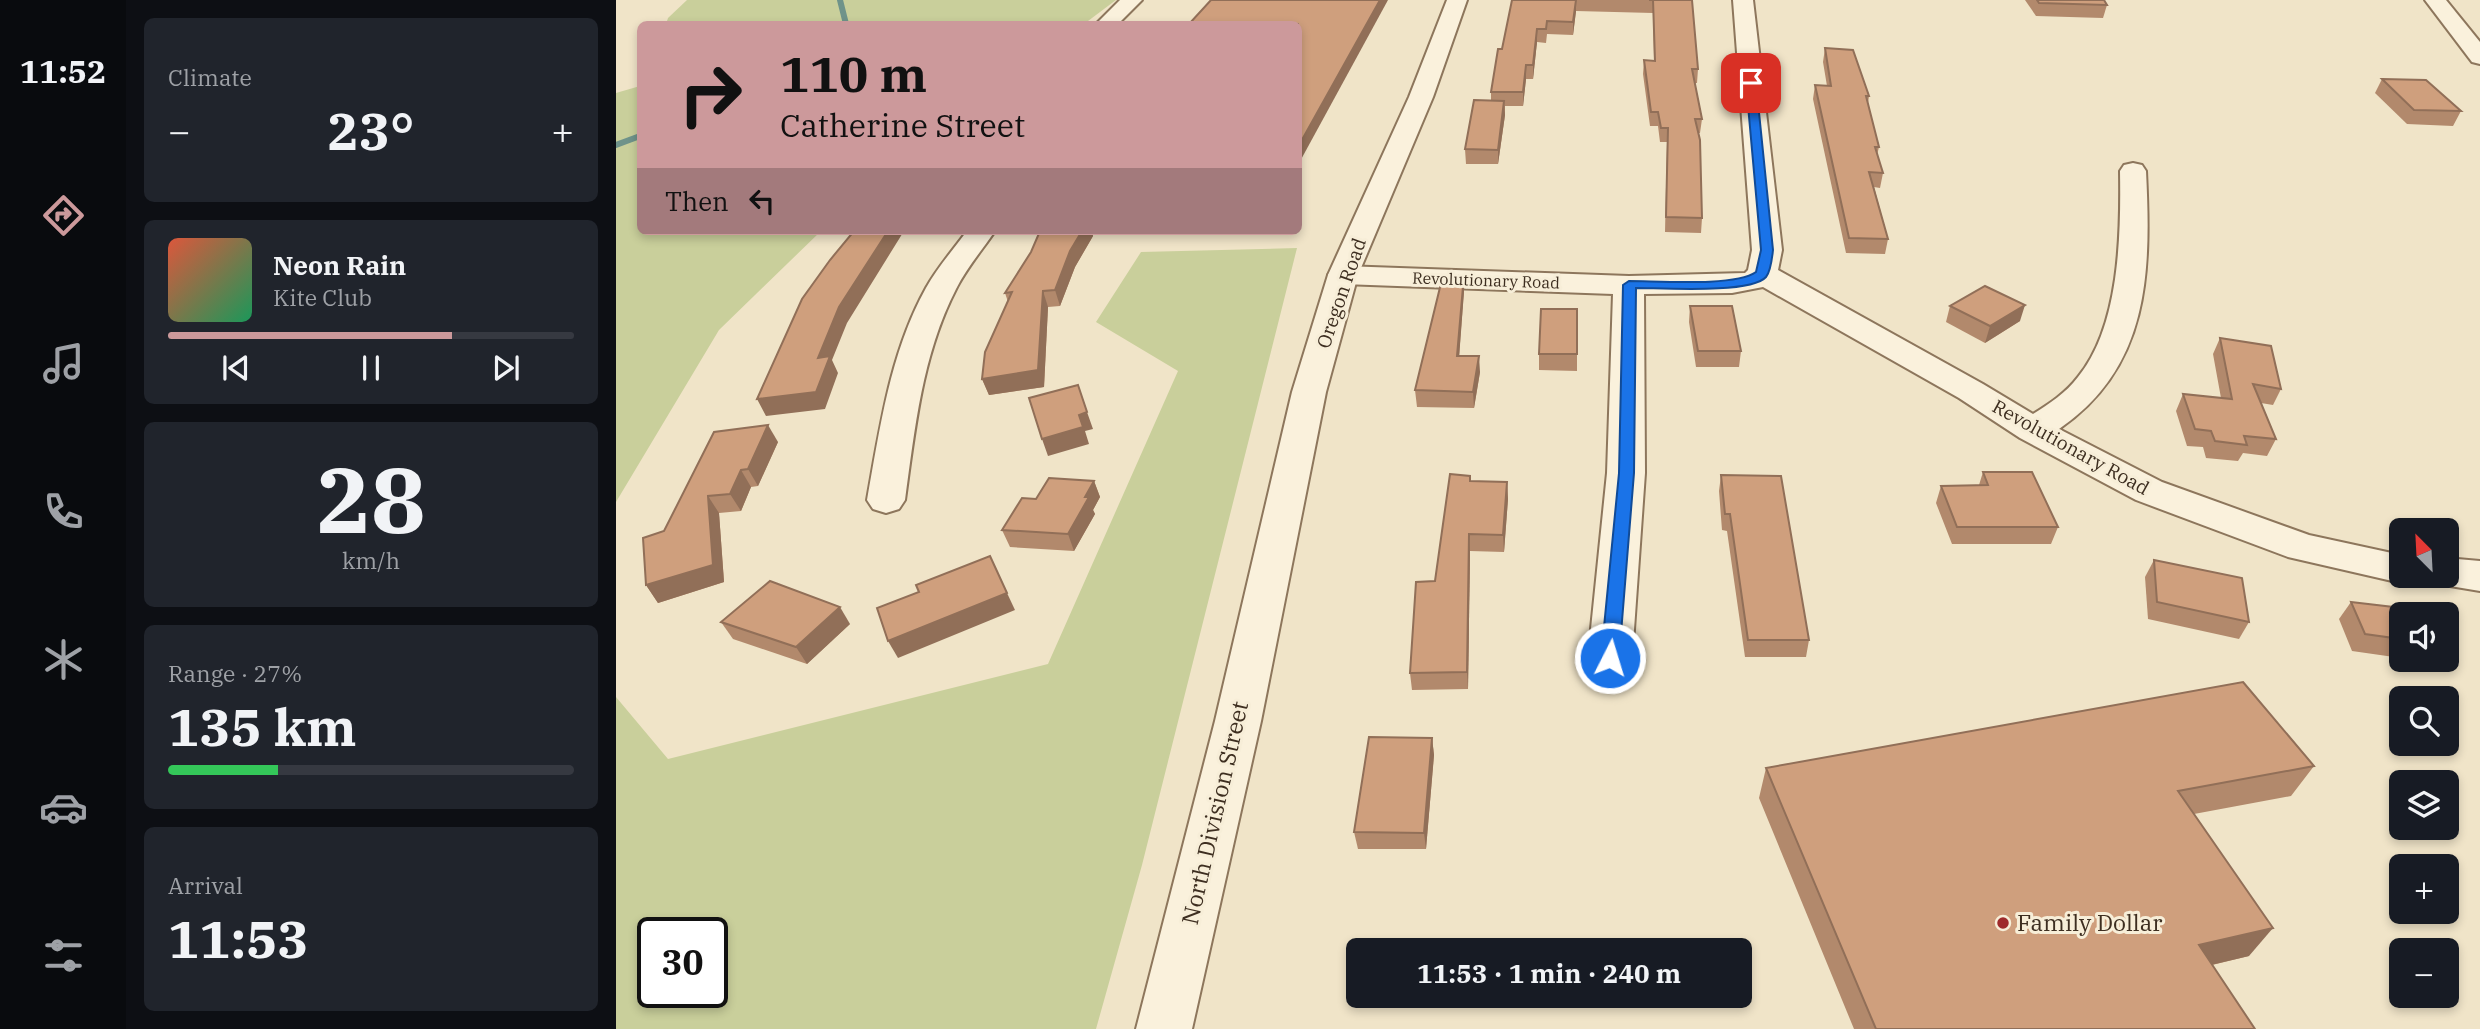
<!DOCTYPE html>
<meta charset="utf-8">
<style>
:root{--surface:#171b24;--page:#20242c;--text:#f1f3f6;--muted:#9ea1a6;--line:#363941;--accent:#cc999b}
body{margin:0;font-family:"IBM Plex Serif",serif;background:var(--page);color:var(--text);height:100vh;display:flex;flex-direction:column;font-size:26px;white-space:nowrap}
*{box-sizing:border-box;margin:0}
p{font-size:23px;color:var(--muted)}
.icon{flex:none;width:38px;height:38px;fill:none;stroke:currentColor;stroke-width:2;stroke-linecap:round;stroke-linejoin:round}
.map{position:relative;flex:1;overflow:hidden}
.side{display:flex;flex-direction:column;gap:18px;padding:18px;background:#0d0f14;width:490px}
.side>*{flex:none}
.hud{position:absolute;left:21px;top:21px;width:665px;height:214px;border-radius:10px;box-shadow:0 4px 10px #0003;background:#cc999b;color:#111;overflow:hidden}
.needle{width:46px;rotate:336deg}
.fabs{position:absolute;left:1773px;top:518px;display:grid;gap:14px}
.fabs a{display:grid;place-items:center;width:70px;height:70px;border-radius:10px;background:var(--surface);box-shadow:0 4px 10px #0003;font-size:35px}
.speed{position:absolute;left:21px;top:917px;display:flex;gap:14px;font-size:35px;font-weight:700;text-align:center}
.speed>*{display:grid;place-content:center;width:91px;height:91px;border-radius:50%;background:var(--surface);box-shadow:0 4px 10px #0003;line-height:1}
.speed .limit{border:4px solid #111;border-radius:10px;background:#fff;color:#111}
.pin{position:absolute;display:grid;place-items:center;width:60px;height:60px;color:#fff;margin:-30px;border-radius:14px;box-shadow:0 4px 10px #0006}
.me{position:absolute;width:77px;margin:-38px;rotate:5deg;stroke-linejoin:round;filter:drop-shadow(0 0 5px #0008)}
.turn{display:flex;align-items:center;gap:24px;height:147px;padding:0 28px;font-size:32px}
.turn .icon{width:91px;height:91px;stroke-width:2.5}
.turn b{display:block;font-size:49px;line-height:60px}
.then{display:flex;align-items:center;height:66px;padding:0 28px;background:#0003;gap:14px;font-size:26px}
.big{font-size:52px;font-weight:700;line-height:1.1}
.side .card{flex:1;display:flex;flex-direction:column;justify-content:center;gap:10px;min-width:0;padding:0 24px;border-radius:10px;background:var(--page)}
.side .dial{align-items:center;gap:0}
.dial b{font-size:91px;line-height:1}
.song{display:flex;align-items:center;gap:21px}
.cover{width:84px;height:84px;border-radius:10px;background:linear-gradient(135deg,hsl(10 70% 55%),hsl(150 70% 35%))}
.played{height:7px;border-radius:4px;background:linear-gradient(90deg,var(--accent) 70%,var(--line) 70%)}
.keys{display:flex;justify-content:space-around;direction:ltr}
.heat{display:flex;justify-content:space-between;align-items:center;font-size:38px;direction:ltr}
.charge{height:10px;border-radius:5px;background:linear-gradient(90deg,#34c759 27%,var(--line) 0)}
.trip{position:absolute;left:730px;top:938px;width:406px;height:70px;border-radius:10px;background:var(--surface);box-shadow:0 4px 10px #0003;font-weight:700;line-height:70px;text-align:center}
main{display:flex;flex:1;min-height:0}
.tab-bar{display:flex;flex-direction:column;width:126px;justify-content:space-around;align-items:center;background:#090b0e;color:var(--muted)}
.tab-bar .icon{width:49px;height:49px}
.tab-bar .on{color:var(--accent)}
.tab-bar b{font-size:32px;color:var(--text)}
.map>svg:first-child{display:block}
.green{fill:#c9cf9b;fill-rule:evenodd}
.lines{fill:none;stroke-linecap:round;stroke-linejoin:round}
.stream{stroke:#6f938a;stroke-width:6}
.minor-casing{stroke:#8d765c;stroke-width:4}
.tertiary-casing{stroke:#8d765c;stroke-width:4}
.minor{fill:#faf1dc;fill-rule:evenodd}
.tertiary{fill:#faf1dc;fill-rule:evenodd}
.wall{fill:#b2896c}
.shaded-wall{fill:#916f58}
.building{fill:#cf9f7d;stroke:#916f58;stroke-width:2}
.route{fill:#1a73e8;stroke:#114b97;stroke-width:2}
.poi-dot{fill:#9e2a2b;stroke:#f7eed8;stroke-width:2.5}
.labels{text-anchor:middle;stroke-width:6;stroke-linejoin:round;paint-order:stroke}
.far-street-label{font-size:16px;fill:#3d2e20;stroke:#f7eed8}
.street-label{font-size:19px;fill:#3d2e20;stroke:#f7eed8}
.near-street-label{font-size:23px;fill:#3d2e20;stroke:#f7eed8}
.near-poi-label{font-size:23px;fill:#3d2e20;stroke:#f7eed8;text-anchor:start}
</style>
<main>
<nav class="tab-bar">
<b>11:52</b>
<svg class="icon on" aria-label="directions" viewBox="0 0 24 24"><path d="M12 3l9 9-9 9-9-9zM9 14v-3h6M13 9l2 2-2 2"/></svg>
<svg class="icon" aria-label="music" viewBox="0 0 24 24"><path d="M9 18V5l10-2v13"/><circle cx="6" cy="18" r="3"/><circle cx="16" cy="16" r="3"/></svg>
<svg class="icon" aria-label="phone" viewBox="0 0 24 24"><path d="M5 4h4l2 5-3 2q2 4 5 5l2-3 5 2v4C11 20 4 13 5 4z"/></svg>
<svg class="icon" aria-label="climate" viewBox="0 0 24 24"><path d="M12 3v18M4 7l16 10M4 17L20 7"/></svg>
<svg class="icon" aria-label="car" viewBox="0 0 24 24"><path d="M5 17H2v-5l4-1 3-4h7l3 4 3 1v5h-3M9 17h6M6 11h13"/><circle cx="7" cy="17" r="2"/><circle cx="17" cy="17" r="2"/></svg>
<svg class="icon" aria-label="filters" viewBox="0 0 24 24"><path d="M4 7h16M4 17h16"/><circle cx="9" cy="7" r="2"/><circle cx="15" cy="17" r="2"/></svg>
</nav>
<section class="side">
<div class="card"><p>Climate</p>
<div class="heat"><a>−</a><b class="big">23°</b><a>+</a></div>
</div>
<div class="card">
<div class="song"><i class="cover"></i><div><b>Neon Rain</b><p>Kite Club</p></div></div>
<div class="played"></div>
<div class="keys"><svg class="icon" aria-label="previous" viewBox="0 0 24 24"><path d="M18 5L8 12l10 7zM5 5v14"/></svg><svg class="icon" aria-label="pause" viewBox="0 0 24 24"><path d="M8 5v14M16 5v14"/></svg><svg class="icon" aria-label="next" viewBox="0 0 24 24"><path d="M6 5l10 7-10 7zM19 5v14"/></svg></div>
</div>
<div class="card dial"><b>28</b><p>km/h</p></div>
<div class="card"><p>Range · 27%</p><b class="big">135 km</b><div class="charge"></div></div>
<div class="card"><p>Arrival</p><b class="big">11:53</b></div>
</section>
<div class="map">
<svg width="1864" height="1029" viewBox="0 0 1864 1029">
<rect width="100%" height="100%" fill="#f0e4c8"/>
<g class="green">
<polygon points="71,0 500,0 468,24 50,24 52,18"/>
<polygon points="24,86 24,231 205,231 103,330 0,502 0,93"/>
<path d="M 681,248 L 526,865 L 480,1029 L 0,1029 L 0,697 L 52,759 L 432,664 L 562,371 L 480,322 L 525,252 ZM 37,933 L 96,933 L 96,992 L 37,992 Z"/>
</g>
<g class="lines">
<g class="stream">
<polyline points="224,0 230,24"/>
<polyline points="0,145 24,136"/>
</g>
<defs>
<g id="minor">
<polygon points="504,0 526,0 502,24 480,24"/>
<path d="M 1117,0 L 1137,0 L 1166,250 L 1162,270 L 1367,384 L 1417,414 C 1433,404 1450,393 1462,377 C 1504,326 1505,234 1504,171 L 1508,165 L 1517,163 L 1526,165 L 1530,171 C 1535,272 1534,367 1443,429 L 1546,482 L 1693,535 L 1785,555 L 1785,576 L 1801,576 L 1799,579 L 1785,583 L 1672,557 L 1520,500 L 1404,438 L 1343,398 L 1147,287 L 1116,293 L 1028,294 L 1029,473 L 1016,658 L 1009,670 L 994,675 L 979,670 L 972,658 L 991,473 L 997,294 L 727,284 L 716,281 L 712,275 L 716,269 L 727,266 L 1013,276 L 1129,273 L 1132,270 L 1136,250 Z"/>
<polygon points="1809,0 1830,0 1864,42 1864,64 1856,62"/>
<path d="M 351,231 L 379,231 C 366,250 350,269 340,289 C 306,355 299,428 289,500 L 283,509 L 270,513 L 257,509 L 251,500 C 264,428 274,353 310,288 C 321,268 337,250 351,231 Z"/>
<polygon points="1830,558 1864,561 1864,591 1816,583 1811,576 1830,576"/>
</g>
<polygon id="tertiary" points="831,0 851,0 817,97 742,275 710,392 645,721 576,1029 520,1029 599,721 676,392 712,275 793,97"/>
</defs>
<use href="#minor" class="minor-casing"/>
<use href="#tertiary" class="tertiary-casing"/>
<use href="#minor" class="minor"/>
<use href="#tertiary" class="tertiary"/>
</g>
<g class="wall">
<polygon points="896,0 1076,0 1082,69 1081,83 1079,83 1086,119 1084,133 1082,133 1086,218 1085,233 1049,232 1051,142 1044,142 1042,126 1034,126 1027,74 1028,60 1038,61 1037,13 960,11 957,35 931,34 930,43 921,42 917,79 910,79 907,106 889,106 889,115 882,164 850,164 849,149 875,101 875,92 886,49"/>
<polygon points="1409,0 1488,0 1491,5 1487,18 1420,16"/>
<polygon points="1209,48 1253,96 1252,103 1263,147 1261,155 1267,173 1264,188 1258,187 1272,239 1269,254 1230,253 1197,99 1199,85 1211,86 1207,62"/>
<polygon points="1766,79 1845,111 1837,126 1791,124 1759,93"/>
<polygon points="424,231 476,231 477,236 459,267 444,306 432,307 428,387 373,395 366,379 392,302 389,293 415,252"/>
<polygon points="848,291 843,356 864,372 858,408 801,407 799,390"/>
<polygon points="1074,306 1125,351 1123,367 1080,367 1073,322"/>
<polygon points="1334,306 1404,321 1369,343 1330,322"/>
<polygon points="961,309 961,371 923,370 923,354"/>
<polygon points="1604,338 1665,389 1657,405 1645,403 1660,439 1651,456 1627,453 1622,461 1590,458 1587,447 1571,446 1560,411 1567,394 1605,398 1597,354"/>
<polygon points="98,432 162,442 142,486 135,487 125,511 103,513 108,582 42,603 30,585 48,531"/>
<polygon points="1367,472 1442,527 1435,544 1336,544 1320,503 1325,486 1363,485"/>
<polygon points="1105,475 1193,640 1190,657 1129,657 1111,531 1106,530 1103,491"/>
<polygon points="478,481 484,497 477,510 479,514 458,551 394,547 386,530 420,499"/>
<polygon points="855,481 891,482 892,499 888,552 854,551 852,689 796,690 794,673 819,581"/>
<polygon points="1538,560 1633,622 1623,639 1532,619 1529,577"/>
<polygon points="1735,602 1785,614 1785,658 1736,651 1723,619"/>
<polygon points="105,622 234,624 191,664 117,639"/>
<polygon points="816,738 818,755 810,849 742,849 738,832"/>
<polygon points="1698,766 1675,796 1578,814 1633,956 1596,965 1639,1029 1238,1029 1143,798 1150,768"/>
</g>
<g class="shaded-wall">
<polygon points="764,0 772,0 682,165 682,147"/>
<polygon points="960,0 960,11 957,35 957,22"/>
<polygon points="921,29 921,42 917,79 917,65"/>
<polygon points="910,65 910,79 907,106 907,92"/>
<polygon points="888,101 889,115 882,164 882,150"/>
<polygon points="272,231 288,231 231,323 216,360 222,373 209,409 150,416 141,399 202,358 223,307"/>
<polygon points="466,231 476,231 477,236 459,267 444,306 439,290 454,251"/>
<polygon points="848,275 848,291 842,372 841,356"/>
<polygon points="427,291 432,307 428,387 373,395 366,379"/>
<polygon points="1409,305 1404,321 1369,343 1374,326"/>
<polygon points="863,356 864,372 858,408 857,392"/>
<polygon points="471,412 477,429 469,431 473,444 432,456 426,439 463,415"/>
<polygon points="152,425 162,442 142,486 132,469"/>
<polygon points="125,470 135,487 125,511 114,494"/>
<polygon points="478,481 484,497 477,510 479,514 458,551 452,534 469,497"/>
<polygon points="891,482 892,499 888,552 887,535"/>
<polygon points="92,496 103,513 108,582 42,603 30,585"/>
<polygon points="853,534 854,551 852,689 851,672"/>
<polygon points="391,593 399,610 282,658 272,641"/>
<polygon points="224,607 234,624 191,664 180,647"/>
<polygon points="816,738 818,755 810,849 808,833"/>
<polygon points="1657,928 1633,956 1561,973 1583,945"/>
</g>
<g class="building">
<polygon points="595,0 764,0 682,147 682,24 573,24"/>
<polygon points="896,0 960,0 957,22 931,21 930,29 921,29 917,65 910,65 907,92 875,92 882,49 886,49"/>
<polygon points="1033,0 1076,0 1082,69 1076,69 1086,119 1079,119 1084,140 1086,218 1050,217 1052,128 1045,128 1042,112 1035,112 1028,60 1039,61 1037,0"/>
<polygon points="1421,0 1488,0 1491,5 1423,3"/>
<polygon points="1209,48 1237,50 1253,96 1250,96 1263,147 1259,147 1267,173 1253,172 1272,239 1233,238 1199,85 1215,86"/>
<polygon points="1766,79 1810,80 1845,111 1798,110"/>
<polygon points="858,100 888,101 882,150 849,149"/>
<polygon points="238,231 272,231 223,307 202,358 214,356 200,392 141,399 186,299 214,260"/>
<polygon points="424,231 466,231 454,251 439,290 427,291 422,370 366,379 369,352 396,292 389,293 415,252"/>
<polygon points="827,275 848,275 841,356 863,356 857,392 799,390"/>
<polygon points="1369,286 1409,305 1374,326 1334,306"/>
<polygon points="1074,306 1116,306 1125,351 1082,351"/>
<polygon points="925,309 961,309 961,354 923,354"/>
<polygon points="1604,338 1655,346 1665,389 1637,384 1660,439 1628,436 1631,445 1599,441 1595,431 1579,429 1567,394 1616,399"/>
<polygon points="462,385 471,412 463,415 467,427 426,439 413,398"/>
<polygon points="152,425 132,469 125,470 114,494 92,496 97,565 30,585 27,538 48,531 98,432"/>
<polygon points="1367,472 1416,472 1442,527 1341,527 1325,486 1372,485"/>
<polygon points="834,474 854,476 854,481 891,482 887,535 853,534 851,672 794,673 800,582 819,581"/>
<polygon points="1105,475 1165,476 1193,640 1132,640 1114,514 1109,514"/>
<polygon points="433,478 478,481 469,497 473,497 452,534 386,530 406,498 420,499"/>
<polygon points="374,556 391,593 272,641 261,608 303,592 300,585"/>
<polygon points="1538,560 1626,578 1633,622 1541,602"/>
<polygon points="154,581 224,607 180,647 105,622"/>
<polygon points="1735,602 1803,610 1805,614 1785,614 1785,639 1749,634"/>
<polygon points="1627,682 1698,766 1562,791 1657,928 1583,945 1639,1029 1260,1029 1150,768"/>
<polygon points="753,737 816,738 808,833 738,832"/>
</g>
<path class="route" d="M 1135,81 L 1140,83 L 1157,250 C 1156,258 1155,271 1150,277 C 1135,294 1045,288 1020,288 L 1018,473 L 1003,658 L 1000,663 L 988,663 L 985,658 L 1003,473 L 1007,285 L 1013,281 C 1042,281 1119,287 1140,272 L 1145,250 L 1130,83 Z"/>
<circle class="poi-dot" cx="1387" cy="923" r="7"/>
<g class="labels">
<g class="far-street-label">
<text transform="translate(870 280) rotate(2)" y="6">Revolutionary Road</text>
</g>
<g class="street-label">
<text transform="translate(725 293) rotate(-71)" y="7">Oregon Road</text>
<text transform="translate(1455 447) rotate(29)" y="7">Revolutionary Road</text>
</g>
<g class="near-street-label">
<text transform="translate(599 813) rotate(-77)" y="8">North Division Street</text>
</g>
<g class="near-poi-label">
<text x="1401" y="931">Family Dollar</text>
</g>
</g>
</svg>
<div class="fabs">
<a><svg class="needle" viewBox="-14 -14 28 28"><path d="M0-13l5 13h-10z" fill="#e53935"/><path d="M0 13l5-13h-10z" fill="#9ea1a6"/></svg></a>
<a><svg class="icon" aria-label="sound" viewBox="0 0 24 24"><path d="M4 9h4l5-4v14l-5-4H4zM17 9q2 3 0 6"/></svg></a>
<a><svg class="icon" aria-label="search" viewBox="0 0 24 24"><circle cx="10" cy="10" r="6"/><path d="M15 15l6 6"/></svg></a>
<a><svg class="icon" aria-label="layers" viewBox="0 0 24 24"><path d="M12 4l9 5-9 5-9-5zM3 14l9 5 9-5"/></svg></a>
<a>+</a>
<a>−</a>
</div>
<div class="speed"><div class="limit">30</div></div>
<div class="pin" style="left:1135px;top:83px;background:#d93025"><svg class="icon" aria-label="arrive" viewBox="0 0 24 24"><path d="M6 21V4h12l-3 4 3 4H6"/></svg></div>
<svg class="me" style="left:994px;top:658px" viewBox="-20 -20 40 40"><circle r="17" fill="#1a73e8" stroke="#fff" stroke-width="3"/><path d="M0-11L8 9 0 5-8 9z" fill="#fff"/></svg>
<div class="trip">11:53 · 1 min · 240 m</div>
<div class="hud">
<div class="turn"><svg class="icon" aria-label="right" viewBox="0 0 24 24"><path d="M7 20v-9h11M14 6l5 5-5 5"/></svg><div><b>110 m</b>Catherine Street</div></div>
<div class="then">Then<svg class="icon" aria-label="left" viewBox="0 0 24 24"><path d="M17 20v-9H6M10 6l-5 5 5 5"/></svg></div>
</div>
</div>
</main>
